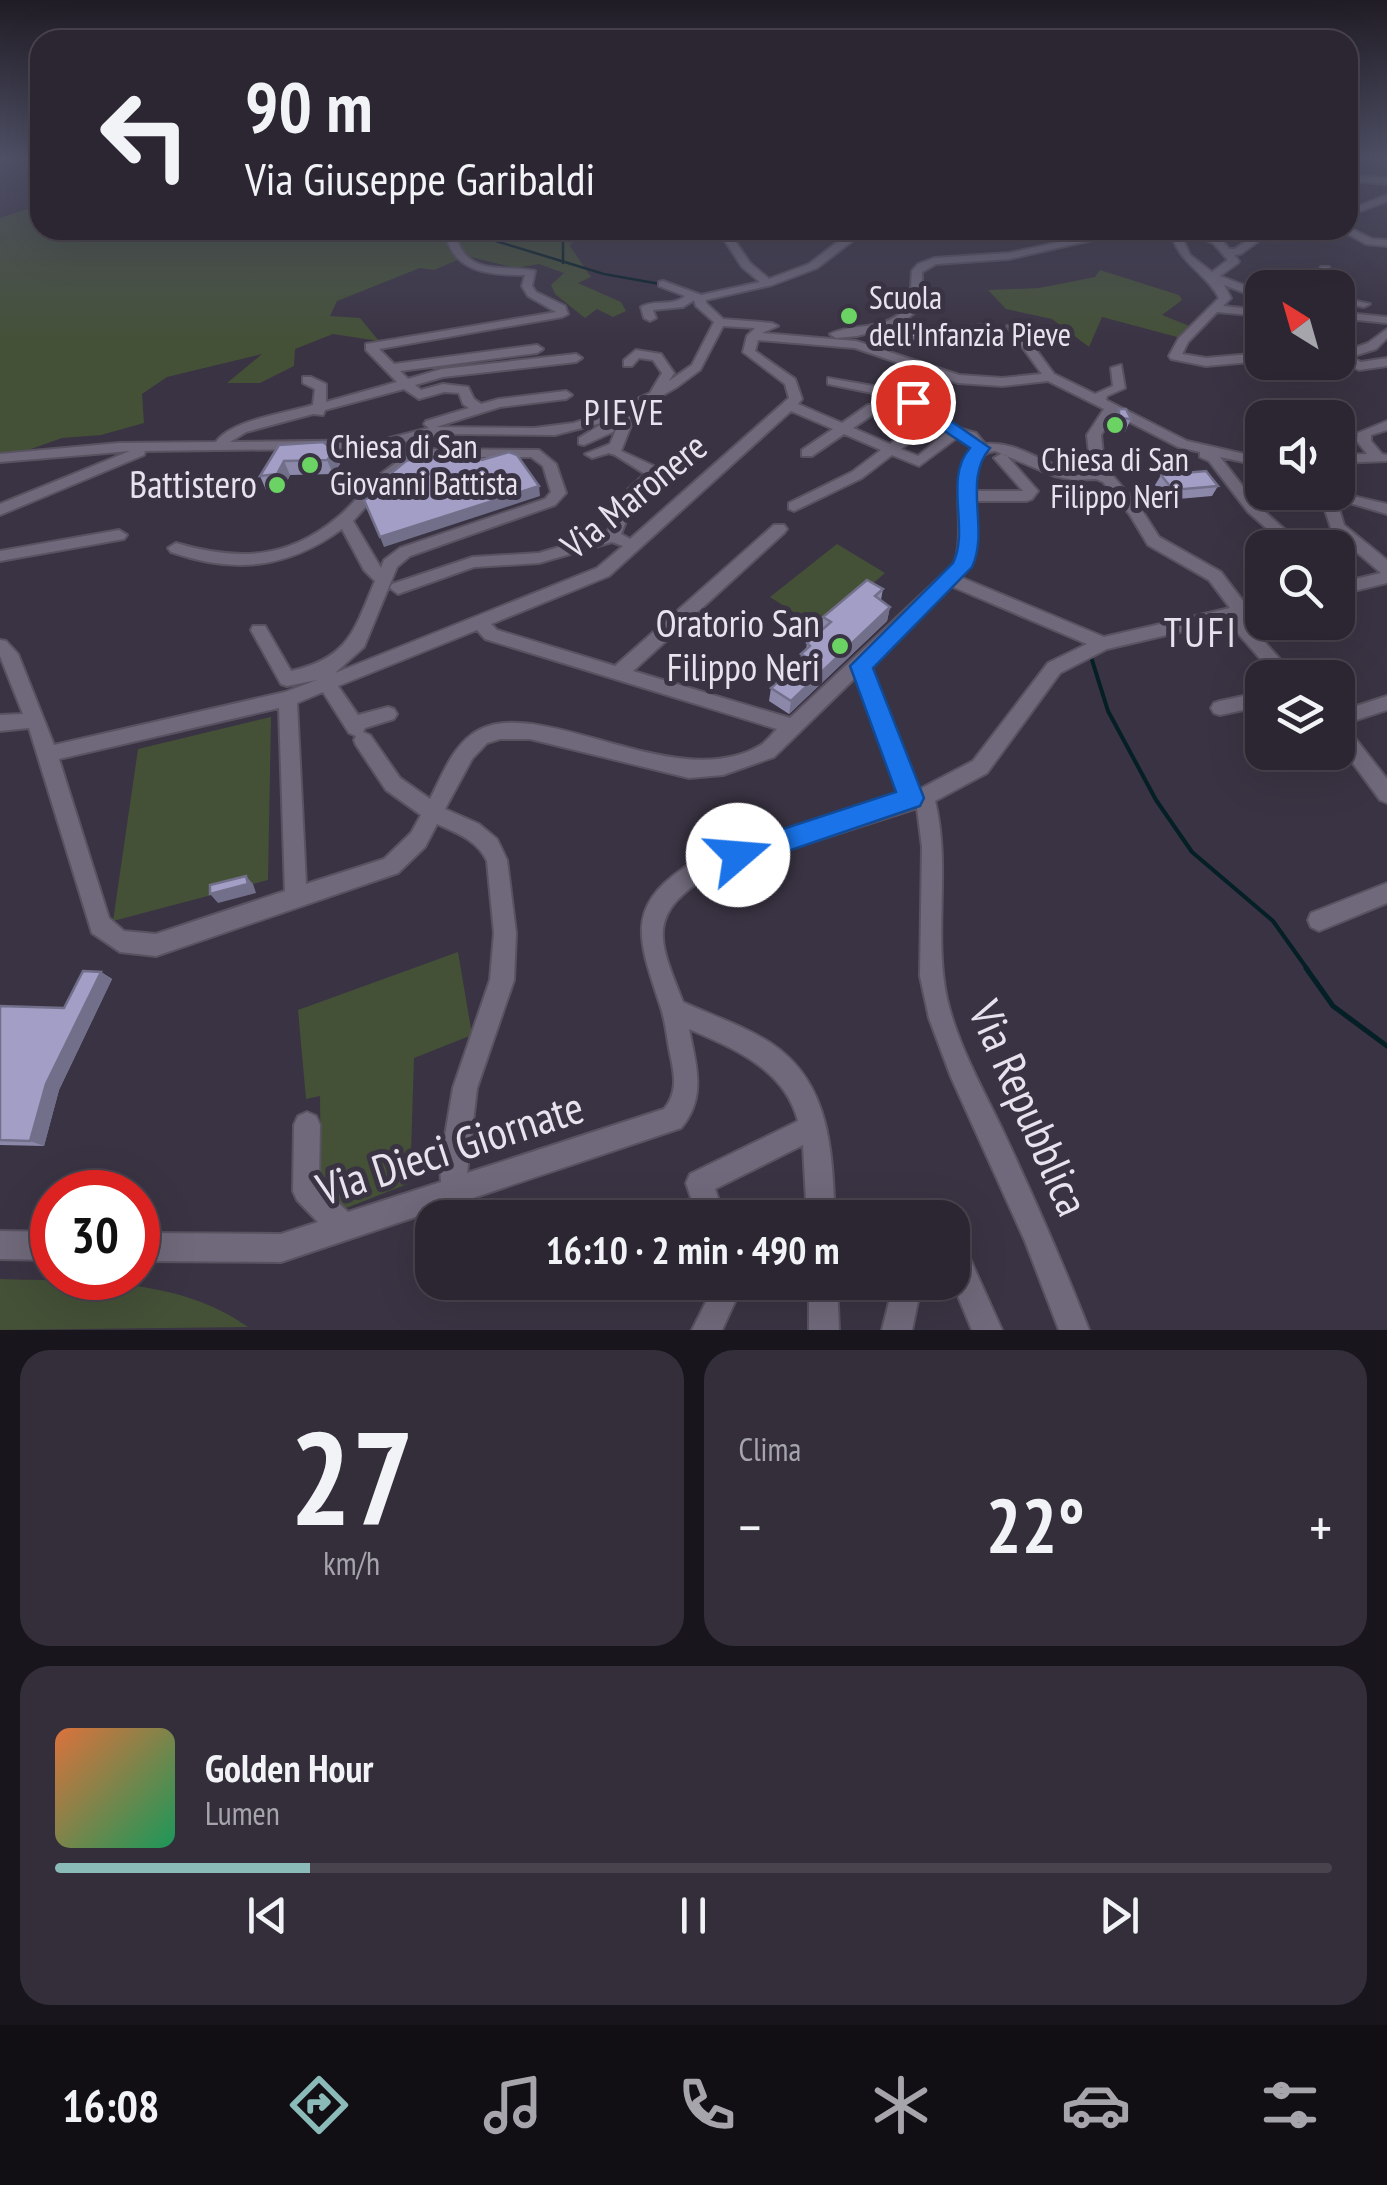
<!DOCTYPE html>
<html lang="it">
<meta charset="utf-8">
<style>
:root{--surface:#2c2632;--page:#342e3a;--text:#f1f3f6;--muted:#a6a5ac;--line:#48434d;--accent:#8bbbb9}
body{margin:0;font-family:"PT Sans Narrow",sans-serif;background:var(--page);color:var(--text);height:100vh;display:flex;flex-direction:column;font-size:38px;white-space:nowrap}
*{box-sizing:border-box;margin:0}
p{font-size:32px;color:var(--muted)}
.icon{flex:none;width:55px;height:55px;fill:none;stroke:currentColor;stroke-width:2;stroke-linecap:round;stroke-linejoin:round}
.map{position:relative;height:1330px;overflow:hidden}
.side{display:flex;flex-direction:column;gap:20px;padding:20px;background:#18151c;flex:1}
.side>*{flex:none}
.hud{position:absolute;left:30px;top:30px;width:1328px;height:210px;border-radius:30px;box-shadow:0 10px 40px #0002,0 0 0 2px var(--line);background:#2c2632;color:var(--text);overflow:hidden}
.needle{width:65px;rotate:323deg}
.controls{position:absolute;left:1245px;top:270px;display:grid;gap:20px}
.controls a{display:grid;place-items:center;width:110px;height:110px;border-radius:20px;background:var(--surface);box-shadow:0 10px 40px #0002,0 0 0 2px var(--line);font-size:50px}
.speed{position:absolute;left:30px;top:1170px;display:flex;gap:20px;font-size:50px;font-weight:700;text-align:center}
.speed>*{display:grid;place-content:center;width:130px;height:130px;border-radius:50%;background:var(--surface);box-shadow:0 10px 40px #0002,0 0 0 2px var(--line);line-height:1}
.speed .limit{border:15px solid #d22;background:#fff;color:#111}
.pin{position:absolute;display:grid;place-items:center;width:85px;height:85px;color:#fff;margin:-42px;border:5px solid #fff;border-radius:50%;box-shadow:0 2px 10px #0007}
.me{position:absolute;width:110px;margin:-55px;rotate:72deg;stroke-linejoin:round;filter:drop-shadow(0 0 8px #0008)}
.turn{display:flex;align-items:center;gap:35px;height:210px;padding:0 50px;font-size:45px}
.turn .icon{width:130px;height:130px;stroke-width:2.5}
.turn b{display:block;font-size:70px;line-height:85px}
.big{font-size:75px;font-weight:700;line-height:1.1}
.side .tile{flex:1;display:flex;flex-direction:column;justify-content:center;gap:15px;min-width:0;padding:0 35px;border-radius:30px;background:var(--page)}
.side .dial{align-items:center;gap:0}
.dial b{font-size:130px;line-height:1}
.song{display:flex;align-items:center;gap:30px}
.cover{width:120px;height:120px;border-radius:15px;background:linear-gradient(135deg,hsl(20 70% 55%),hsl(150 70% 35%))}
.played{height:10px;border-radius:5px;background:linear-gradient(90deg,var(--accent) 20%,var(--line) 20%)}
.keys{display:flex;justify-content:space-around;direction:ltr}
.heat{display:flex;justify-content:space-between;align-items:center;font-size:55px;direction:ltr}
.side .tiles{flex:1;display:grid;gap:20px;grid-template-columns:1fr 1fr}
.tile:last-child{grid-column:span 2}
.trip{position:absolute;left:415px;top:1200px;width:555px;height:100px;border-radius:30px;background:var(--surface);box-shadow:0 10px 40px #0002,0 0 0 2px var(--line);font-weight:700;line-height:100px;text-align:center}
.menu{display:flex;height:160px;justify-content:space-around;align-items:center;background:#120f14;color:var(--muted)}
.menu .icon{width:70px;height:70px}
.menu .selected{color:var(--accent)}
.menu b{font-size:45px;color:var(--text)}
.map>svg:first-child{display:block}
.green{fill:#445137}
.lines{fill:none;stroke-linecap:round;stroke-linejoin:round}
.stream-far2{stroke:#041f25;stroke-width:2.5}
.stream-far1{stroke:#041f25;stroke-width:4}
.stream{stroke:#041f25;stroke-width:5}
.minor-casing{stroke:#585261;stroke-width:4}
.minor{fill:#70697b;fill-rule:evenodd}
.wall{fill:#8c88a9}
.shaded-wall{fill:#726f8a}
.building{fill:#a39ec5;stroke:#726f8a;stroke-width:2.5}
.route{fill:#1a73e8;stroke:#114b97;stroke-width:2.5}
.poi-dot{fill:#6bd363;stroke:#3a3343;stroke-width:4}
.labels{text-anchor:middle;stroke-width:10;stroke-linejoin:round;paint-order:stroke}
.far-poi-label{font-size:32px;fill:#e7e2ed;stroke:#3a3343;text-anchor:start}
.far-quarter-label{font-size:35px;letter-spacing:2.5px;fill:#e7e2ed;stroke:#3a3343}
.poi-label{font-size:38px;fill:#e7e2ed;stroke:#3a3343;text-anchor:end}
.street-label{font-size:38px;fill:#e7e2ed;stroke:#3a3343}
.neighbourhood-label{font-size:40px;letter-spacing:2.5px;fill:#e7e2ed;stroke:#3a3343}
.near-street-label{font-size:45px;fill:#e7e2ed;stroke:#3a3343}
</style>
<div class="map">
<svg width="1387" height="1330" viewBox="0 0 1387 1330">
<rect width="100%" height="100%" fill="#3a3343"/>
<g class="green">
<polygon points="40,196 40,230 573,230 576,236 570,246 591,277 578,283 621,302 626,311 613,317 597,309 585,318 555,294 551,285 564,273 539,264 515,268 467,256 434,270 420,268 337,301 330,316 360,318 379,341 333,334 295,349 294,366 260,383 227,383 262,354 167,377 142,394 144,423 101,435 62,438 0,460 0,218 30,208"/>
<polygon points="1100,270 1179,295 1182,300 1162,315 1192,327 1181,338 1102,317 1089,347 1052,319 1006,309 988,290 1039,288 1095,277"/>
<polygon points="837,544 885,573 820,629 770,597"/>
<polygon points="271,717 268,880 113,921 138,749"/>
<polygon points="458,952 472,1035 414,1058 410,1183 341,1210 321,1192 320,1096 306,1099 298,1010"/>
<path d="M 0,1279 C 83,1282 177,1276 248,1327 L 0,1330 Z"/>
</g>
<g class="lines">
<g class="stream-far2">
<polyline points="485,230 486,238 604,274 660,284"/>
<polyline points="563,230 563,263"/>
</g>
<polyline class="stream-far1" points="1092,660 1108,711 1156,800 1192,852 1273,921 1308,970"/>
<polyline class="stream" points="1306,968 1333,1006 1387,1046"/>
<defs>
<g id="minor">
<polygon points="1348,175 1387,178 1387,184 1348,181"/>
<polygon points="1387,195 1387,201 1348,216 1348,210"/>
<polygon points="1348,227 1372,239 1387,240 1387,246 1366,244 1341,230 1348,230"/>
<path d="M 445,230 L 455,230 C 463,278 502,264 535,271 L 532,286 L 536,292 L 565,306 L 568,314 L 562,317 L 379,349 L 394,364 L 537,345 L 543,349 L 537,353 L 400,371 L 408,379 L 442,369 L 576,354 L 582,358 L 576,362 L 443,377 L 415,385 L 421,390 L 443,384 L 468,387 L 474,399 L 481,404 L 499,399 L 566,391 L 572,395 L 566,399 L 500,407 L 436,427 L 534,428 L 574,423 L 611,411 L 650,393 L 662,373 L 653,360 L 639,358 L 632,366 L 624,366 L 624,360 L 636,350 L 661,354 L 674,373 L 669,381 L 692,365 L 714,322 L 696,306 L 694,300 L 683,307 L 653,310 L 656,318 L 650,321 L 644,318 L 641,307 C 654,299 673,307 685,296 L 659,286 L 659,282 L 663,281 L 701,295 L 760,282 L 742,267 L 725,241 L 730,230 L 740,230 L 735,241 L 750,263 L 769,279 L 809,264 L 848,234 L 908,230 L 855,239 L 817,268 L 772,285 L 706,300 L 706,303 L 723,319 L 772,323 L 778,326 L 762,333 L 856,341 L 959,375 L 1002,378 L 1042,374 L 1007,326 L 1017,324 L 1054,374 L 1095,394 L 1113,386 L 1111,368 L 1121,365 L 1125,388 L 1107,396 L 1106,400 L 1187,441 L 1262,458 L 1262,466 L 1220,457 L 1258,506 L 1306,548 L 1289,548 L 1248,512 L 1209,461 L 1200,457 L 1200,452 L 1178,447 L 1114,414 L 1101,435 L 1105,472 L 1113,476 L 1141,509 L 1159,537 L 1221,572 L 1246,605 L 1262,601 L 1262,613 L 1243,618 L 1297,678 L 1277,678 L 1227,621 L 1107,649 L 1060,673 L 987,773 L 935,801 C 951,866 933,933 947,999 C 958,1046 983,1089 1004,1133 C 1034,1198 1063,1263 1089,1330 L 1059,1330 L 1025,1241 L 951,1077 L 929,1018 L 920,976 L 922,847 L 917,808 L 709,875 C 646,915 658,939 683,1002 C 715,1017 751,1028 779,1049 C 832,1090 832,1157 835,1218 L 807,1218 L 803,1145 L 715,1189 L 725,1218 L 698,1218 L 686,1183 L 690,1174 L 798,1121 C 785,1069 733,1048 689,1029 C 696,1065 707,1097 681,1128 L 467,1200 L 456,1207 L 451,1205 L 281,1262 L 138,1261 L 138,1233 L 281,1234 L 318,1222 L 297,1200 L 293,1191 L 294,1125 L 298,1116 L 307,1112 L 316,1116 L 320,1125 L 319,1185 L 348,1212 L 441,1182 L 440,1165 L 453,1088 L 490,980 L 494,933 L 487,861 C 477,840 457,833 437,824 L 425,847 L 398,873 L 156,956 L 120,952 L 92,933 L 29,728 L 0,731 L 0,715 L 23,714 L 0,656 L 0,640 L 6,641 L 18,654 L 54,745 L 285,692 L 317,680 L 287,686 L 281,684 L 251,630 L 253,626 L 265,626 L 291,671 C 349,658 354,631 375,581 L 364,570 L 342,529 C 287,569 234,574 171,552 L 168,548 L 176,543 C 237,561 287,560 338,517 C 352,506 363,490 376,478 C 386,469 398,462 408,454 L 383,448 L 145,451 L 144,455 L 0,515 L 0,504 L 130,451 L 0,462 L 0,454 L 119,443 L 216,442 C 231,420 287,413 313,405 L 315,389 L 303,383 L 303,377 L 311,377 L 326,384 L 326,402 L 397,382 L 366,350 L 366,344 L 556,312 L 528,296 L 522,286 L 525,275 C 490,275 451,273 445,230 ZM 723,326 L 755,328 L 747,336 L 743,352 L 785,384 L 789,398 L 630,539 L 621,534 L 636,496 L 659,475 L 656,467 L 621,451 L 637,410 L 677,387 L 700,370 ZM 758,340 L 855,348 L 958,383 L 1002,386 L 1048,381 L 1104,409 L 1087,435 L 1091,471 C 1050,474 1024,440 985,444 L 976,433 L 961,429 L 901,391 L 828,378 L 828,384 L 892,397 L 947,432 L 918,456 L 901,449 L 926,430 L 926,424 L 916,424 L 890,444 L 853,428 L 878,411 L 878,405 L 868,405 L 842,423 L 798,404 L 802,399 L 795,379 L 755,351 ZM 404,389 L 419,399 L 444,392 L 459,393 L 463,404 L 469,408 L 426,421 L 424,424 L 429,428 L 382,440 L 230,442 L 246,432 L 313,414 L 323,415 L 325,410 ZM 791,411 L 833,429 L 802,450 L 802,456 L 812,456 L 844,434 L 881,450 L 852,472 L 789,503 L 789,509 L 794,511 L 862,478 L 892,455 L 919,466 L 958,437 L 966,439 L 974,448 C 945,472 968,529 954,564 L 790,718 L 633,671 L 784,533 L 787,529 L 784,525 L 774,525 L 615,666 L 497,630 L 491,624 L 609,576 ZM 620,420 L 610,444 L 585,454 L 592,458 L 609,453 L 615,455 L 645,474 L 623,494 L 607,533 L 539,553 L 473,557 L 392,584 L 390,588 L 398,594 L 474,567 L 539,563 L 612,542 L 623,546 L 597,568 L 335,673 L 364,647 L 397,567 L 410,556 L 555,505 L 566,493 L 556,464 L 539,450 L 419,449 L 398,443 L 440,434 L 555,435 L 605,422 L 579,438 L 579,444 L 584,445 L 613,432 ZM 995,451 L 1054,476 L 1073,480 L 1096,479 L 1103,482 L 1130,515 L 1148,545 L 1209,580 L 1230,608 L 1104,637 L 960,577 C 981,557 976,527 974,501 L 1027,501 L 1032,499 L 1038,491 L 1006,455 L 1001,454 L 994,458 L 1023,491 L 973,491 C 973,474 974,453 995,451 ZM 422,457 L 531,457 L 543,466 L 551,492 L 545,499 L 400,548 L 384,560 L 381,568 L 353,521 L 388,482 ZM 951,586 L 1087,644 L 1048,663 L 973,761 L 918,790 L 869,665 ZM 477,630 L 485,639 L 777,729 C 772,734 767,741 761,745 C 675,798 532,687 471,735 C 451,750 441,778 430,799 L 400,778 L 370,735 L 363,732 L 365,728 L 394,719 L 397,714 L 394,709 L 388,707 L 358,715 L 338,686 ZM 856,677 L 900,796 L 696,860 C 624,904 637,935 660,1005 C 666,1021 667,1041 671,1058 C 675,1077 677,1094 664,1109 L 467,1173 L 477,1088 L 514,980 L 516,933 L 507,860 L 497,839 L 479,824 L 445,809 L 472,759 L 487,743 L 500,739 L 530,739 L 689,778 L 723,775 L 774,757 ZM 323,692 L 349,733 L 356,736 L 354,740 L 356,745 L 386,790 L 421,815 L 411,833 L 384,859 L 306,884 L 297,703 ZM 279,708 L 285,891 L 156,934 L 124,931 L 109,918 L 59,759 Z"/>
<polygon points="939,230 955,230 935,235 934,233"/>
<path d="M 1115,230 L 1136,230 L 1009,259 L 936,264 L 922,272 L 922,306 L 906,320 L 934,330 L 986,325 L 990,326 L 990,330 L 933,338 L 898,325 L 857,336 L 836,338 L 830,334 C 858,321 882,334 910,305 L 912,271 L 918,264 L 934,258 L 1009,253 Z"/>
<path d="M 1171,230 L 1179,230 L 1190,255 L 1212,272 L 1228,260 L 1213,243 L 1201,238 L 1201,234 L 1221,239 L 1229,249 L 1235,249 L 1262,230 L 1273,230 L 1241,254 L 1234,255 L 1239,261 L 1238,263 L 1220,276 L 1262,292 L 1262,299 L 1224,285 L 1231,298 L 1223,306 L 1262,310 L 1262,316 L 1217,312 L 1188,342 L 1182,354 L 1206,358 L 1262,353 L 1262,361 L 1206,366 L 1171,359 L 1169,356 L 1179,338 L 1219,298 C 1205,271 1176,262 1171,230 Z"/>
<polygon points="1321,267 1329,267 1340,288 1339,290 1338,288 1329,288 1320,269"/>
<polygon points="1338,297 1370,304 1364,307 1339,303"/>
<polygon points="1338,312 1387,317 1387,323 1338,318"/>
<polygon points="1387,329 1387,338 1376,349 1351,357 1361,362 1387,358 1387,366 1359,370 1338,360 1338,354 1368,343"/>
<polygon points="1387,421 1387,430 1371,435 1371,441 1382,454 1387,455 1387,461 1338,463 1338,455 1367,454 1357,441 1358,433"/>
<polygon points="1338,482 1343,484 1348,495 1387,504 1387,514 1336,499 1344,525 1387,560 1387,583 1338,595 1338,583 1381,573 1332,531 1319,492 1338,492"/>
<polygon points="119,530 127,535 124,539 0,561 0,551"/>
<polygon points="1262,692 1262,706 1220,715 1214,713 1211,708 1214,703 1220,701"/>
<polygon points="1387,696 1387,710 1344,724 1387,779 1387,803 1380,800 1338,743 1338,712"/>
<polygon points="1387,883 1387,903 1319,931 1311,927 1308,920 1311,913"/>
<polygon points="0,1231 52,1232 52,1260 0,1259"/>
<polygon points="952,1237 962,1241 1002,1330 972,1330 952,1282"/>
<polygon points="710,1282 738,1282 739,1293 722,1330 692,1330 711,1292"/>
<polygon points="809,1282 837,1282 839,1330 809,1330"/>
<polygon points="894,1282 922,1282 912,1330 882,1330"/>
</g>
</defs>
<use href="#minor" class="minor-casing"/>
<use href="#minor" class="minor"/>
</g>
<g class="wall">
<polygon points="902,331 922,340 911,344 900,337"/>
<polygon points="1119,409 1131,419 1125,432 1113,432 1113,423"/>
<polygon points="279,445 340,464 333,474 290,475 284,488 266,490 260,476"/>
<polygon points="1161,475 1218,486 1212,496 1167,500 1155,485"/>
<polygon points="883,589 881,600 890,607 887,621 789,714 769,701 771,688 800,662 801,654 806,650 807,643 821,631 823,617"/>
<polygon points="101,972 112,979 59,1090 44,1146 0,1145 0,1006 64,1008"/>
</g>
<g class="shaded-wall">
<polygon points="924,334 922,340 911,344 912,338"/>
<polygon points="335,451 340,464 333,474 327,460"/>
<polygon points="284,461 290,475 284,488 277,474"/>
<polygon points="539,486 540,496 384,547 380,537"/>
<polygon points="890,607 887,621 789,714 791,701"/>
<polygon points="246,876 253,884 256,893 218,903 210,894"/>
<polygon points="101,972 112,979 59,1090 44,1146 30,1141 46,1084"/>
</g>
<g class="building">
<polygon points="912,327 924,334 912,338 902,331"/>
<polygon points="1119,409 1126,409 1131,419 1119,418"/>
<polygon points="323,442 335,451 327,460 284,461 277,474 260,476 279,445"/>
<polygon points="442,450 469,451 482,460 509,452 517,455 539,486 380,537 364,500 381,491 378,484 406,461"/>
<polygon points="1206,471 1218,486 1173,490 1161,475"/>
<polygon points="867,580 883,589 875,596 890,607 791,701 771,688 806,657 801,654 810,646 807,643 831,622 823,617"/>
<polygon points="246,876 248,884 210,894 210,885"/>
<polygon points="83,971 101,972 46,1084 30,1141 0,1140 0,1006 64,1008"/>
</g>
<linearGradient id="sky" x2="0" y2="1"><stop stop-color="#201c25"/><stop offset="0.46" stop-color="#4f5066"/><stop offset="1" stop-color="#4f5066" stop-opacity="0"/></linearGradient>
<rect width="1387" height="343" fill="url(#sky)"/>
<path class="route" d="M 907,399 L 919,399 L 990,448 C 962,481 990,529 972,567 L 873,668 L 924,798 L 920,806 L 738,868 L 728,864 L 724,855 L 728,847 L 896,792 L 850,666 L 953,563 C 970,528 943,479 970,448 L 907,406 Z"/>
<g class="poi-dot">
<circle cx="849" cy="316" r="10"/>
<circle cx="1115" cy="425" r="10"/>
<circle cx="310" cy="465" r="10"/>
<circle cx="277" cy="485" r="10"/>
<circle cx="840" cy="646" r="10"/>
</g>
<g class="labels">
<g class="far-poi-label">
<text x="869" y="309">Scuola<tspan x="869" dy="37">dell'Infanzia Pieve</tspan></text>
<text x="330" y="458">Chiesa di San<tspan x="330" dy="37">Giovanni Battista</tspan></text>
<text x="1115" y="471" text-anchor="middle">Chiesa di San<tspan x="1115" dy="37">Filippo Neri</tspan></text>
</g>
<g class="far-quarter-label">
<text x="625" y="425">PIEVE</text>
</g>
<g class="poi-label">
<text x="257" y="498">Battistero</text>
<text x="820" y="637">Oratorio San<tspan x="820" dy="44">Filippo Neri</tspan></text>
</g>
<g class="street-label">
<text transform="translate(634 496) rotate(-39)" y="13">Via Maronere</text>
</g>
<g class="neighbourhood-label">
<text x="1201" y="647">TUFI</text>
</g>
<g class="near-street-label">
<text transform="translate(1029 1108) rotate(66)" y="16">Via Repubblica</text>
<text transform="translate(450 1148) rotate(-18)" y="16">Via Dieci Giornate</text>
</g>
</g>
</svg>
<div class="controls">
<a><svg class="needle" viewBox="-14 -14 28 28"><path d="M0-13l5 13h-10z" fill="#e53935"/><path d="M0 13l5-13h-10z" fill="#a6a5ac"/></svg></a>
<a><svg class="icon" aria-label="sound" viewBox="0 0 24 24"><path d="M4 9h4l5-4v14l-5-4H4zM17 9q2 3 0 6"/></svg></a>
<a><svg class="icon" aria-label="search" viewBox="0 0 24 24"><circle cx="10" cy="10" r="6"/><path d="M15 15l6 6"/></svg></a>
<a><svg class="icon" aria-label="layers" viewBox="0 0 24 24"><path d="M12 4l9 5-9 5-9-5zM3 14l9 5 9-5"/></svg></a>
</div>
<div class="speed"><div class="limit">30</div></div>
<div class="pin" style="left:913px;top:402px;background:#d93025"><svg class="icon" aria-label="arrive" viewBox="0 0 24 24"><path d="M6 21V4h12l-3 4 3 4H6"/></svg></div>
<svg class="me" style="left:738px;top:855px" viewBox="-20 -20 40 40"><circle r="19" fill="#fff"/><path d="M0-13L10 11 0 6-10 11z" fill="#1a73e8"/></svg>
<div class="trip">16:10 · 2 min · 490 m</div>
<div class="hud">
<div class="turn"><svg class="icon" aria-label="left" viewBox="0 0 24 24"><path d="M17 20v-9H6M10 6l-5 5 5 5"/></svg><div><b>90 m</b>Via Giuseppe Garibaldi</div></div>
</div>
</div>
<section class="side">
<div class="tiles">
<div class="tile dial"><b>27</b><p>km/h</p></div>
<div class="tile"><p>Clima</p>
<div class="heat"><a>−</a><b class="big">22°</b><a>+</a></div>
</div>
<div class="tile">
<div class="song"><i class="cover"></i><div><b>Golden Hour</b><p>Lumen</p></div></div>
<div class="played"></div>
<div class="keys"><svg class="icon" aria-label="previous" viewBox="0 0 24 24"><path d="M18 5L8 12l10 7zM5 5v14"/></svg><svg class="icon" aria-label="pause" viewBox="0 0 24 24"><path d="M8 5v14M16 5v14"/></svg><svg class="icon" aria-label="next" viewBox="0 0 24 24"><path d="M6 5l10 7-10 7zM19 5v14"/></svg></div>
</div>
</div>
</section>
<nav class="menu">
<b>16:08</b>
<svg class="icon selected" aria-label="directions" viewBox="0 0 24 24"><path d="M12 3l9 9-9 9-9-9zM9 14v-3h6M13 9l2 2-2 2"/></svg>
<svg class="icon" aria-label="music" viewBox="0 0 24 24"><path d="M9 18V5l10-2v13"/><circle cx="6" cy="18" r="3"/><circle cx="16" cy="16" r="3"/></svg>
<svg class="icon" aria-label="phone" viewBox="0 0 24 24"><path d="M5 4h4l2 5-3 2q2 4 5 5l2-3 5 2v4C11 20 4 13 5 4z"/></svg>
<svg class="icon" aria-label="climate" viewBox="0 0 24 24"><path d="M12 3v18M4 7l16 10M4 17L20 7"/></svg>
<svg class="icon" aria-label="car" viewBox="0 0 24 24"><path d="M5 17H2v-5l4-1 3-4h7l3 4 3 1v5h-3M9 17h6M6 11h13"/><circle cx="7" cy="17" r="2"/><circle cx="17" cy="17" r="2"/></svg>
<svg class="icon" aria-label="filters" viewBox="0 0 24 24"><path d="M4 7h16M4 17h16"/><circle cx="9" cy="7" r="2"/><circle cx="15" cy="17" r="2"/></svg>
</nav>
